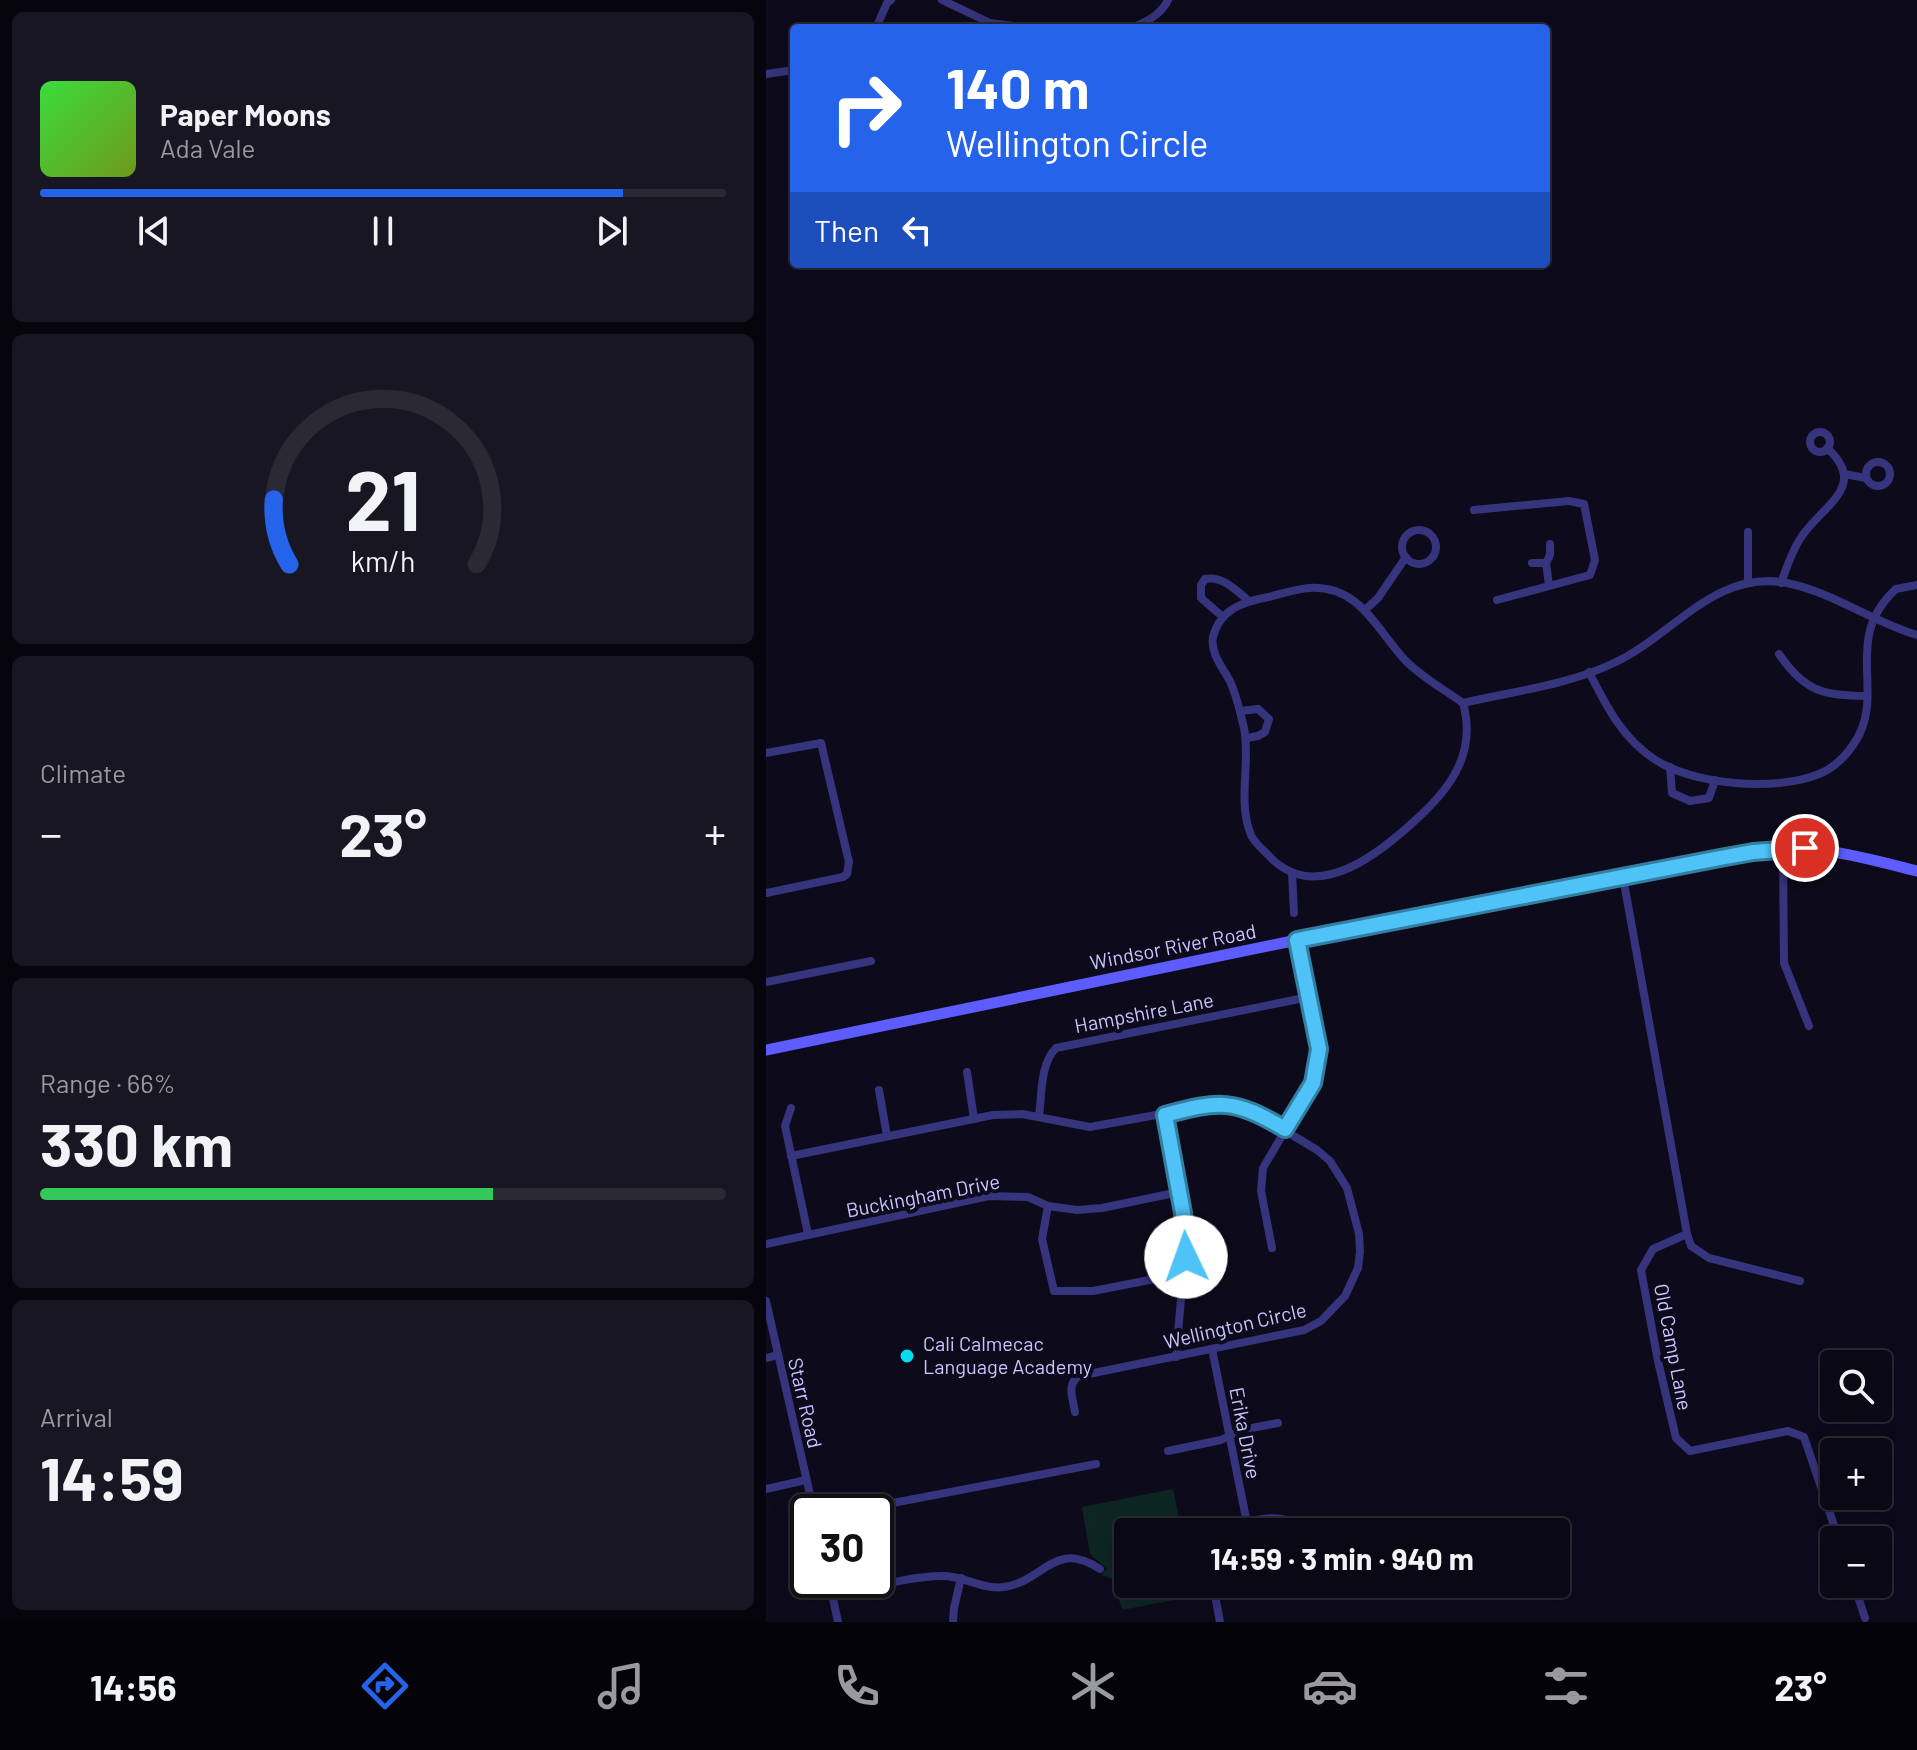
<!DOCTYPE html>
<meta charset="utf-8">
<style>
:root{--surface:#0a0815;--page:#181622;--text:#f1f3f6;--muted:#999aa0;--line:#2a2934;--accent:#2563eb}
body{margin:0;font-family:Barlow,sans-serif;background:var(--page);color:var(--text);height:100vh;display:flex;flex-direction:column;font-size:30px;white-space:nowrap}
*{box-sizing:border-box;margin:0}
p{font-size:26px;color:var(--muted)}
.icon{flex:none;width:44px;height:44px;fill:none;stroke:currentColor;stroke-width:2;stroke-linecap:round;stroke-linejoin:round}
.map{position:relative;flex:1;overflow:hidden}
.panel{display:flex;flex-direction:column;gap:12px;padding:12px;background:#06040c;width:766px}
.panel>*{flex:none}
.banner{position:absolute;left:24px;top:24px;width:760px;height:244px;border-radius:8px;box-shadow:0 4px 20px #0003,0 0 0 2px var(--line);background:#2563eb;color:#fff;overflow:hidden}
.tools{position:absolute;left:1054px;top:1350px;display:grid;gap:16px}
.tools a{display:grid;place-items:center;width:72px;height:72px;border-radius:8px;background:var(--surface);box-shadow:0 4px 20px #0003,0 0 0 2px var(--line);font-size:40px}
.speed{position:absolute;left:24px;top:1494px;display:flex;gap:16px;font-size:40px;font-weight:700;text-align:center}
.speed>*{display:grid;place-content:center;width:104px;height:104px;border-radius:50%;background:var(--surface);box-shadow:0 4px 20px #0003,0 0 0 2px var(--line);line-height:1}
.speed .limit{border:4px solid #111;border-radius:12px;background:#fff;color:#111}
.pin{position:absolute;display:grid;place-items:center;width:68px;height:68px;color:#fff;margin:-34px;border:4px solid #fff;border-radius:50%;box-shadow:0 2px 8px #0007}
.me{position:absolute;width:88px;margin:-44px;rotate:357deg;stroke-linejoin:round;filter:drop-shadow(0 0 6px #0008)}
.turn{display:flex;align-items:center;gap:28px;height:168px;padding:0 24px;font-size:36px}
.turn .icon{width:104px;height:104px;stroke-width:2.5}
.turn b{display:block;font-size:56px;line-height:68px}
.then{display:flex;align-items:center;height:76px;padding:0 24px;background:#0003;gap:16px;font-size:30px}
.big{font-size:60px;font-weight:700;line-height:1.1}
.panel .widget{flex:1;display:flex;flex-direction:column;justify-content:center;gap:12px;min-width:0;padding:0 28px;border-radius:12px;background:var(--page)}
.panel .dial{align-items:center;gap:0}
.dial svg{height:208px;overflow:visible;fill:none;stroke:var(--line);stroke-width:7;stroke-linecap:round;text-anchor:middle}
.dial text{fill:var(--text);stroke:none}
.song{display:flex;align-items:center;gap:24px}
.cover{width:96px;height:96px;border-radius:12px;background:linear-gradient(135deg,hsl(120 70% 55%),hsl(80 70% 35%))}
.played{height:8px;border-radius:4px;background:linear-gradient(90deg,var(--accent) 85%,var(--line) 85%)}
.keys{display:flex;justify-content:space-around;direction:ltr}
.heat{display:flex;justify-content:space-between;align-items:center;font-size:44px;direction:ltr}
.charge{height:12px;border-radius:6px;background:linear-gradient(90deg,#34c759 66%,var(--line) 0)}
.trip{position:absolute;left:348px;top:1518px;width:456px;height:80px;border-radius:8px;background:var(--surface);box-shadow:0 4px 20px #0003,0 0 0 2px var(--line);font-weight:700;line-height:80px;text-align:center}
.dock{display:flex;height:128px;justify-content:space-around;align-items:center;background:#040308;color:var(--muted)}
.dock .icon{width:56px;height:56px}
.dock .on{color:var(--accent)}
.dock b{font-size:36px;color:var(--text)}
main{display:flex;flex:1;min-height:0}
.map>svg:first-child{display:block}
.green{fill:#0d2624}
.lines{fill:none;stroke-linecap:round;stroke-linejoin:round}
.minor{stroke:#35347c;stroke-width:8}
.secondary{stroke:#5c5cff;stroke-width:11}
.route-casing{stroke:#337fa1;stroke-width:20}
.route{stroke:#4fc3f7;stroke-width:14}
.poi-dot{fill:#00def0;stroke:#0d0a1c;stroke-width:3}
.labels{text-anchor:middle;stroke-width:8;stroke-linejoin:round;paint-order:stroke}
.street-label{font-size:20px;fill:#cac5ff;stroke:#0d0a1c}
.poi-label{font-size:20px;fill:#cac5ff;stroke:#0d0a1c;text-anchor:start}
</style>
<main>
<section class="panel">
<div class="widget">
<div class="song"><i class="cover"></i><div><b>Paper Moons</b><p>Ada Vale</p></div></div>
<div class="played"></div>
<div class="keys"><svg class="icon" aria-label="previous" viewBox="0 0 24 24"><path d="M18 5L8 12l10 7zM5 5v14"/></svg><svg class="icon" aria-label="pause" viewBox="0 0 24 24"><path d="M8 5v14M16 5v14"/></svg><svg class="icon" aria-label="next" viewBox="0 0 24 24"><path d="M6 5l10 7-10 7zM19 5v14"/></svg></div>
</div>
<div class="widget dial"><svg viewBox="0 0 100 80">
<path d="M14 69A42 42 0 1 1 86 69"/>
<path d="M14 69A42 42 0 0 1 8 44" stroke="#2563eb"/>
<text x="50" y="56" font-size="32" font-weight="700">21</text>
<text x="50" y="72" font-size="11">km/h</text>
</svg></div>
<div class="widget"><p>Climate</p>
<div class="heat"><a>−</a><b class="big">23°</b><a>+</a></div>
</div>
<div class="widget"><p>Range · 66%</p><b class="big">330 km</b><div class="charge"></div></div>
<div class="widget"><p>Arrival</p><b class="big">14:59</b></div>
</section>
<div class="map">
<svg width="1151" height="1622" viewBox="0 0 1151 1622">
<rect width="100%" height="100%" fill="#0d0a1c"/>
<polygon class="green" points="407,1489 416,1532 362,1532 362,1584 438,1584 440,1594 356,1610 347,1579 335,1575 341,1569 324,1554 316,1507"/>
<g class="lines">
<g class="minor">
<polyline points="176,0 224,23 265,28"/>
<polyline points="110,28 121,3 125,0"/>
<path d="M 361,28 C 377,25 395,15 402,0"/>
<polyline points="0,74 28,70"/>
<circle cx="1054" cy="442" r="10"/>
<circle cx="1112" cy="474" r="12"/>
<polyline points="1078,474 1100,478"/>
<polyline points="708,510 803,501 818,504 829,560 824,575 731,600"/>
<circle cx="653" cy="547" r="17"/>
<polyline points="766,563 780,563 783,585"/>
<polyline points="780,563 784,555 784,544"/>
<polyline points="982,583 982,532"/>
<path d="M 1015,583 C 1021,567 1026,550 1036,536 C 1057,505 1103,486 1061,448"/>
<polyline points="600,609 612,598 640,557"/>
<path d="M 457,617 L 435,598 L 435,585 L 439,579 C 456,575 471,591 483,601"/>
<path d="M 1013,654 C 1038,691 1057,696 1101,696"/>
<path d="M 823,672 C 840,705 855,737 888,759 C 927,785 1009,792 1053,774 C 1068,768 1080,756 1089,742 C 1121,693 1075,639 1130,589 L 1151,585"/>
<path d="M 697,703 C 679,690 655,677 639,660 C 610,629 594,585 543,588 C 530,589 515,594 502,597 C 477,602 454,609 447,637 C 444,653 457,668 464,681 C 471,696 474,712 478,728 C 485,763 471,801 485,835 C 489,844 499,851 505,858 C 553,906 619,849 655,815 C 688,784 710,750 697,703 C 748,691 803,685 850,662 C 907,635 950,569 1021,583 C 1066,592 1107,622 1151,635"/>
<polyline points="474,711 492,709 503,719 499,732 492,736 480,738"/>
<polyline points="0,753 55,743 83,862 81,874 77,877 0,893"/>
<polyline points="904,767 906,793 924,801 943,798 949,780"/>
<polyline points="1017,848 1018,963 1043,1026"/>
<polyline points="526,873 528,913"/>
<polyline points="857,877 921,1234 887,1249 875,1270 892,1361 910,1438 924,1451 1022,1431 1038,1437 1073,1540"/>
<polyline points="0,982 105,961"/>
<polyline points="201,1072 208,1119"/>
<polyline points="113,1090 121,1136"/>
<polyline points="25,1108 19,1126 42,1234"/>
<polyline points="399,1115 420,1240 410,1357"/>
<path d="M 273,1116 C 276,1094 274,1064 290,1048 L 543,997"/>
<path d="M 25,1156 L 227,1115 L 256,1114 L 324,1127 L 456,1103 L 485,1110 L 551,1150 L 564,1161 L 581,1188 L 593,1234 L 594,1251 L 592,1268 L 579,1296 L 555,1321 L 538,1330 L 313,1376 C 300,1384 307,1399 309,1412"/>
<polyline points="282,1206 276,1239 288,1291 327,1291 419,1273"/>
<polyline points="921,1234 925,1246 943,1258 1034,1281"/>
<polyline points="0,1244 223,1196 262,1197 282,1206 311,1210 336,1208 413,1192"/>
<polyline points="506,1248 495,1191 497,1168 547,1083 552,1065 551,1033 531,940"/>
<polyline points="0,1301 48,1512"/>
<polyline points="446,1349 481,1523"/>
<polyline points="0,1358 12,1355"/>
<polyline points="402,1451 455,1440 475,1430 512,1423"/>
<polyline points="0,1489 40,1480"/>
<polyline points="80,1512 330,1464"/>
<path d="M 451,1532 C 473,1522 522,1507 537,1532"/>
<polyline points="63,1580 72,1622"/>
<polyline points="447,1584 454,1622"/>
<polyline points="1088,1584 1099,1618"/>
<polyline points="545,1589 545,1584"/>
<path d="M 67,1597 C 102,1589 141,1576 177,1576 C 198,1576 218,1590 238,1587 C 279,1581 288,1539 334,1569"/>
<polyline points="187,1622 188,1608 195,1578"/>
</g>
<path class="secondary" d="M 0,1050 L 531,940 L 987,852 C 1055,844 1087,855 1151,871"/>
</g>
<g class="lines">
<defs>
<path id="route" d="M 420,1257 L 417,1213 L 399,1115 C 454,1100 468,1099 519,1129 L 547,1083 L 553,1049 L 531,940 L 954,858 L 987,852 L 1039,848"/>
</defs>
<use href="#route" class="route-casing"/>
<use href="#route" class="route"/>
</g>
<circle class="poi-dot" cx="141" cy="1356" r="8"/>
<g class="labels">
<g class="street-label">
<text transform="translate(407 947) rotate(-11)" y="7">Windsor River Road</text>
<text transform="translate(378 1013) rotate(-11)" y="7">Hampshire Lane</text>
<text transform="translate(157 1196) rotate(-11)" y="7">Buckingham Drive</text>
<text transform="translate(469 1326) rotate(-13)" y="7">Wellington Circle</text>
<text transform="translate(907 1347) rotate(79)" y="7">Old Camp Lane</text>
<text transform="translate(39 1403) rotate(77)" y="7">Starr Road</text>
<text transform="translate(479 1433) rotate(79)" y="7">Erika Drive</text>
</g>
<g class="poi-label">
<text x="157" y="1351">Cali Calmecac<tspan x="157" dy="23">Language Academy</tspan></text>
</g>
</g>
</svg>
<div class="tools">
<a><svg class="icon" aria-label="search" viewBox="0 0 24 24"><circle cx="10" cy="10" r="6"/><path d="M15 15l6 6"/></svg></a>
<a>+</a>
<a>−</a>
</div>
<div class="speed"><div class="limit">30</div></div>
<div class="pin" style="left:1039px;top:848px;background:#d93025"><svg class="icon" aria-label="arrive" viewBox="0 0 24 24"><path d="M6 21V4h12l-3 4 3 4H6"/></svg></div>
<svg class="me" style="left:420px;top:1257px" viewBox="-20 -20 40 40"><circle r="19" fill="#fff"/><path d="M0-13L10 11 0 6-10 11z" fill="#4fc3f7"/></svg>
<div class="trip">14:59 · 3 min · 940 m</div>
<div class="banner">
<div class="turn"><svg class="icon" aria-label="right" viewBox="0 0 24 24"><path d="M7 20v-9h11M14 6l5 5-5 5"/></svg><div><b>140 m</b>Wellington Circle</div></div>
<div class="then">Then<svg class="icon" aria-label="left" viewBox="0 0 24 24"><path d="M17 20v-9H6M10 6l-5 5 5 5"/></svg></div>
</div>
</div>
</main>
<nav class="dock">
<b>14:56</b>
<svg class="icon on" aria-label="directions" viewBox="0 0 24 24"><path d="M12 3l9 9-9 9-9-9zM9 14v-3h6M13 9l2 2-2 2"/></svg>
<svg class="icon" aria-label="music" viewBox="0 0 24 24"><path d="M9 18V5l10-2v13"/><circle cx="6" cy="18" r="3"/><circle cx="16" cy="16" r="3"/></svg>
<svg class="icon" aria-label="phone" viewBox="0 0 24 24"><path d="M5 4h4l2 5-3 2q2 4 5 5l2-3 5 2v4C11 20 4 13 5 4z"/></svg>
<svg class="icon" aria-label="climate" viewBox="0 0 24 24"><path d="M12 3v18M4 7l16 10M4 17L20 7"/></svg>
<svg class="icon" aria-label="car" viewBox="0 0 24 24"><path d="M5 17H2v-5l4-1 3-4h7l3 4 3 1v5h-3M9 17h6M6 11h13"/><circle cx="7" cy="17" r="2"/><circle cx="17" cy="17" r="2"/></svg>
<svg class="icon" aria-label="filters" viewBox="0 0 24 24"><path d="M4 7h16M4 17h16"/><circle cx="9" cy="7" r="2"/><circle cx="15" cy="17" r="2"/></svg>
<b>23°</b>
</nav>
